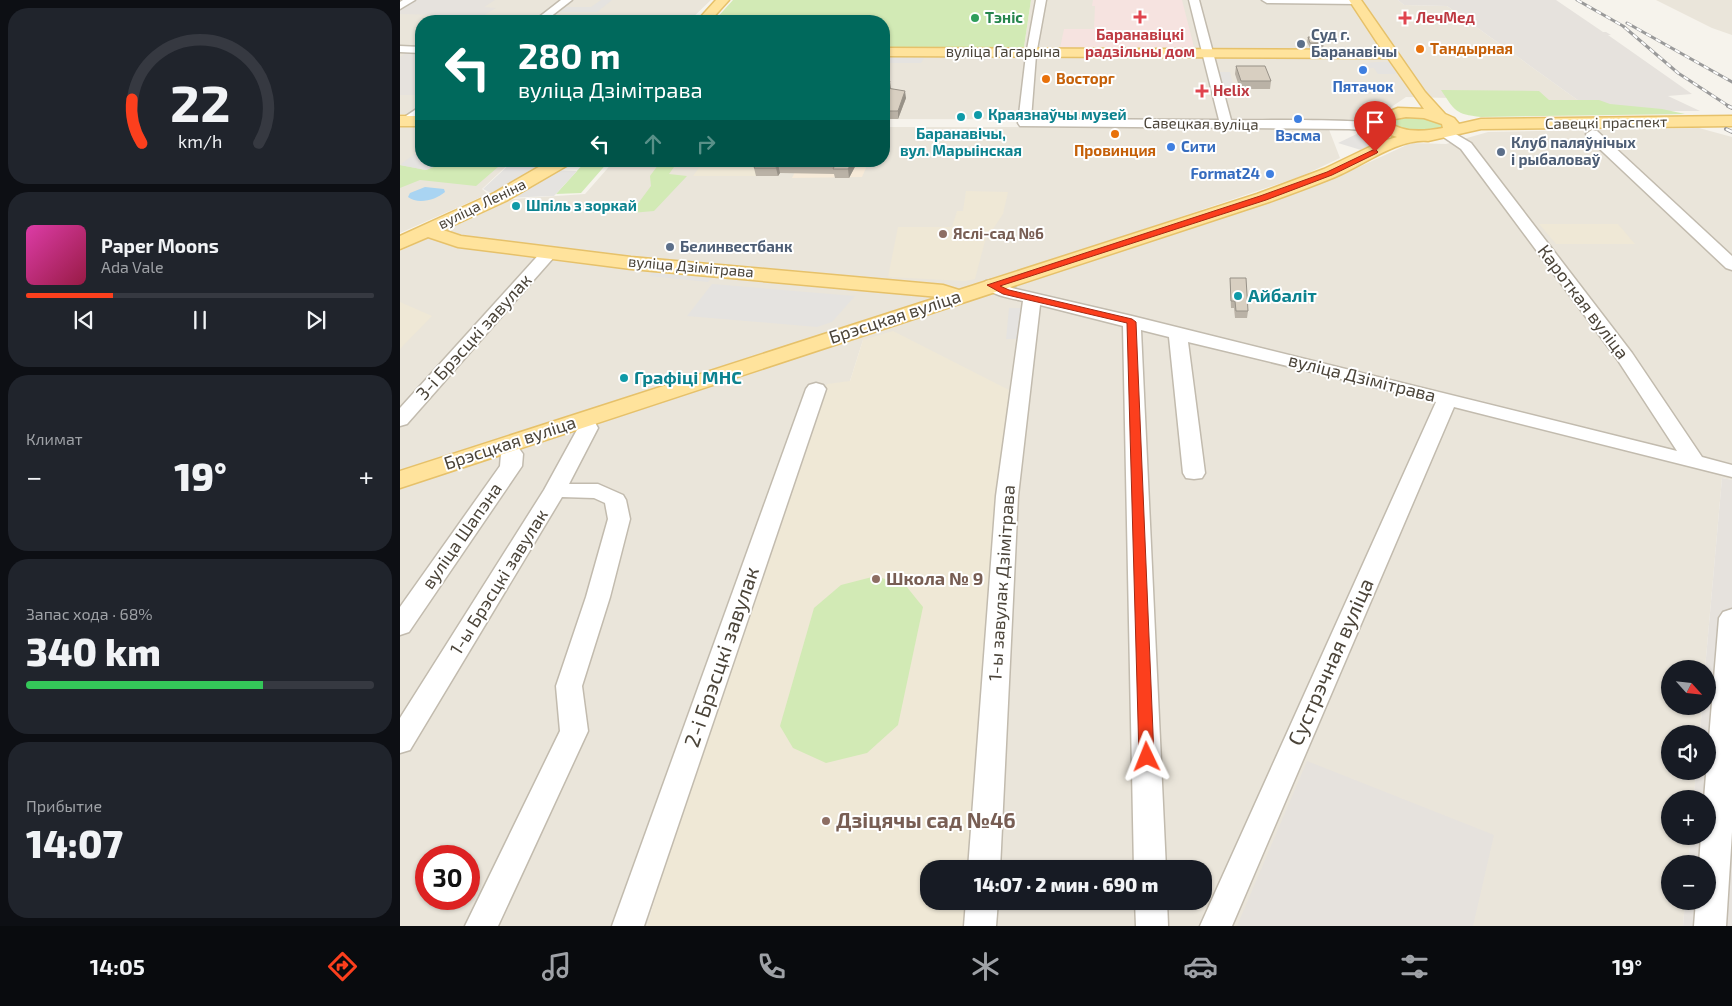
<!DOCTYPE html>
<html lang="ru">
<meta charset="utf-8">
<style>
:root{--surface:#171b24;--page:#20242c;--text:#f1f3f6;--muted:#9ea1a6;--line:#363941;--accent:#fc3f1d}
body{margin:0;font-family:"Exo 2",sans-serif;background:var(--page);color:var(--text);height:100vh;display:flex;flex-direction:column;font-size:19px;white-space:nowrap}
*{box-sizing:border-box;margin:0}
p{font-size:16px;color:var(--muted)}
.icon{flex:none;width:28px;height:28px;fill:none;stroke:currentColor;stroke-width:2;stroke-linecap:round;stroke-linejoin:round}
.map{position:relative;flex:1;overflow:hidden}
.side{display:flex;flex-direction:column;gap:8px;padding:8px;background:#0d0f14;width:400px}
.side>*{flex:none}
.top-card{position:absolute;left:15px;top:15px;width:475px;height:152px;border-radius:20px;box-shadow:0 1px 4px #0004;background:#00695c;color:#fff;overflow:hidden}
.needle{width:32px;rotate:117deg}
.controls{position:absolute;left:1261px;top:660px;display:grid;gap:10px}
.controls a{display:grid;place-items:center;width:55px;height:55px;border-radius:50%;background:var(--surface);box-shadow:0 1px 4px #0004;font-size:25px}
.speed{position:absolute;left:15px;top:845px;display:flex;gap:10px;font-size:25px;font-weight:700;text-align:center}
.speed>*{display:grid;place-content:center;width:65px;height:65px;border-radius:50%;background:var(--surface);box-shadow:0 1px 4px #0004;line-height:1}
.speed .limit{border:8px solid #d22;background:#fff;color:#111}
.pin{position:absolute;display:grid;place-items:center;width:42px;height:42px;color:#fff;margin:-51px -21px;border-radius:50% 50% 50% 0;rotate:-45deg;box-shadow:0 0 5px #0007}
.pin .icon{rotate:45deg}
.me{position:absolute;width:55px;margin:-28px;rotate:358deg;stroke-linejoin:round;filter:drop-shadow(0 0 4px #0008)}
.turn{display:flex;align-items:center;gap:18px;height:105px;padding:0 20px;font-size:22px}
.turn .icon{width:65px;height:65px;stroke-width:2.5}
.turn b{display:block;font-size:35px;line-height:42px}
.lanes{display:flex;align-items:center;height:48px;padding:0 20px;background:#0003;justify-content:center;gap:25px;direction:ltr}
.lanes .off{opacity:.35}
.big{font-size:38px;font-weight:800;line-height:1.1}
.side .card{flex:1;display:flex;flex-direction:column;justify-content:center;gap:8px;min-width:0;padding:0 18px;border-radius:20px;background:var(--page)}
.side .dial{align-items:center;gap:0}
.dial svg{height:130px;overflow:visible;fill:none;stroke:var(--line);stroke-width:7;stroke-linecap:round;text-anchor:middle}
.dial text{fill:var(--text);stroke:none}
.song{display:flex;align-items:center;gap:15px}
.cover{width:60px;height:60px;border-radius:8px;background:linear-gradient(135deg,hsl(320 70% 55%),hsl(340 70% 35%))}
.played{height:5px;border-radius:2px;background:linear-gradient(90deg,var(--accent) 25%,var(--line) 25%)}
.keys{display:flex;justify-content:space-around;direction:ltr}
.heat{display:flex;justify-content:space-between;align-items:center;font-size:28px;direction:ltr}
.charge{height:8px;border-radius:4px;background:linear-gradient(90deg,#34c759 68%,var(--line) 0)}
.trip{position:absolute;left:520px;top:860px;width:292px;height:50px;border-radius:20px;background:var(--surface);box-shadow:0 1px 4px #0004;font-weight:800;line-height:50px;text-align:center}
.tabs{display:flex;height:80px;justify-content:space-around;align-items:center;background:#090b0e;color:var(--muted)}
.tabs .icon{width:35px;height:35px}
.tabs .current{color:var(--accent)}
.tabs b{font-size:22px;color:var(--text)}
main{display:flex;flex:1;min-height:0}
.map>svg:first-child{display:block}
.residential{fill:#eae5da;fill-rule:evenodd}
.commercial{fill:#f7ead8}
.industrial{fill:#e6e2dd}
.education{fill:#efe8d6}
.medical{fill:#f6e3e0}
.green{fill:#d2eab5}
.parking{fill:#e5e3e0}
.water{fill:#a9d4f2}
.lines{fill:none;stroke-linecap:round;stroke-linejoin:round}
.minor-casing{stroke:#c2bbae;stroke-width:3}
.major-casing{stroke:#e6c16a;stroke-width:3}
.minor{fill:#fff;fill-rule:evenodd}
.major{fill:#ffe39c;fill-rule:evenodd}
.rail-far1-casing{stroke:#9a9a9a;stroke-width:3}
.rail-casing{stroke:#9a9a9a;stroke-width:4}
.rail-far1{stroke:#fff;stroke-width:2;stroke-dasharray:5.5;stroke-linecap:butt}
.rail{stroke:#fff;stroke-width:2.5;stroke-dasharray:8;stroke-linecap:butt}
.wall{fill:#bab2a6}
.shaded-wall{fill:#979187}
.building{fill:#d8cfc1;stroke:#979187}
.route{fill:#fc3f1d;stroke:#a42913}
.health-dot{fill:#e0444e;stroke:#fff;stroke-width:2}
.leisure-dot{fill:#2e9e5b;stroke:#fff;stroke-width:2}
.service-dot{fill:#5c6f8a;stroke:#fff;stroke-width:2}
.food-dot{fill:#e8710a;stroke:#fff;stroke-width:2}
.shop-dot{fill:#3f7fe0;stroke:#fff;stroke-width:2}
.culture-dot{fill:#0f9aa8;stroke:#fff;stroke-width:2}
.education-dot{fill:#8d6e63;stroke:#fff;stroke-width:2}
.labels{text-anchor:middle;stroke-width:4;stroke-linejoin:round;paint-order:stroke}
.far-leisure-label{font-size:15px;font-weight:bold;fill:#27864d;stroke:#fff;text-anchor:start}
.far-health-label{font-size:15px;font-weight:bold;fill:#be3a42;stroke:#fff;text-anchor:start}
.far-service-label{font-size:15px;font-weight:bold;fill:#4e5e75;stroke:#fff;text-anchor:start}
.far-food-label{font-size:15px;font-weight:bold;fill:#c56008;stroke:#fff;text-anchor:start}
.far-street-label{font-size:15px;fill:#4b4439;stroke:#fff}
.far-shop-label{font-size:15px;font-weight:bold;fill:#366cbe;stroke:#fff}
.far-culture-label{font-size:15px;font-weight:bold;fill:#0d838f;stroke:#fff;text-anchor:start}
.far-education-label{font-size:15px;font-weight:bold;fill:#785e54;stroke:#fff;text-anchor:start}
.culture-label{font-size:18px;font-weight:bold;fill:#0d838f;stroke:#fff;text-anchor:start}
.street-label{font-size:18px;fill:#4b4439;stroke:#fff}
.education-label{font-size:18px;font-weight:bold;fill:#785e54;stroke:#fff;text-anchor:start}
.near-street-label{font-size:21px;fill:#4b4439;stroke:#fff}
.near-education-label{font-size:21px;font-weight:bold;fill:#785e54;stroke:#fff;text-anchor:start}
</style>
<main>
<section class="side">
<div class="card dial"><svg viewBox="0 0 100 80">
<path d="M14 69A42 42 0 1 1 86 69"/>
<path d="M14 69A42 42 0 0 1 8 42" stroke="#fc3f1d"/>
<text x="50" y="56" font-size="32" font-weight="700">22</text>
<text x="50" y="72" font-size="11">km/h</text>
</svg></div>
<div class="card">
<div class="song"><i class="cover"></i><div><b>Paper Moons</b><p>Ada Vale</p></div></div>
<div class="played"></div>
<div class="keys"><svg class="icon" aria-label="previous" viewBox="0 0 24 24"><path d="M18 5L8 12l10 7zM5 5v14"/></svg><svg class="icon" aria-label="pause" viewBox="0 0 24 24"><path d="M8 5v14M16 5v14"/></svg><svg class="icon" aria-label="next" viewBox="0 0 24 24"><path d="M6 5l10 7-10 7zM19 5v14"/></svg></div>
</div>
<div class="card"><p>Климат</p>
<div class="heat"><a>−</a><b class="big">19°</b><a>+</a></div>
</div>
<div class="card"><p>Запас хода · 68%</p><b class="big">340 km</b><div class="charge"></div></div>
<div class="card"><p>Прибытие</p><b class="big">14:07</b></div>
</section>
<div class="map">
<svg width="1332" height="926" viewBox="0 0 1332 926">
<rect width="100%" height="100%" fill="#f6f3ec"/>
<g class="residential">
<polygon points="0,0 311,0 289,21 21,21 21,114 0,114"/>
<polygon points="631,0 998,0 1004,5 1047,6 1179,101 1006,97 984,112 960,119 930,120 484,119 484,47 624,47"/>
<polygon points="1256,0 1332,0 1332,35 1312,28"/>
<polygon points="0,124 21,124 21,161 112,161 82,189 88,194 0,233"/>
<polygon points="484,127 928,127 940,158 902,176 564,290 0,475 0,251 113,199 185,194 214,161 484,161"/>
<path d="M 1299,128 L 1332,137 L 1332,480 L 1322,478 L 1305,669 L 1270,669 L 1270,706 L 1302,706 L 1300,734 L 1270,734 L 1270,771 L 1296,771 L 1294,799 L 1270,799 L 1270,836 L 1291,836 L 1288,864 L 1270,864 L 1270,901 L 1285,901 L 1283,926 L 569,926 L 570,901 L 804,901 L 804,869 L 572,869 L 463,340 L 450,381 L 292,769 L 247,926 L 0,926 L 0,488 L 300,386 L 910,187 L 946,173 L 1011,143 L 1046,144 L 1088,132 ZM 26,856 L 69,856 L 69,899 L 26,899 Z"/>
</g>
<polygon class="commercial" points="400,161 469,161 462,177 392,178"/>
<g class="industrial">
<polygon points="15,0 95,0 84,7 96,8 74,21 33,21 38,15 0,14 0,9"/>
<polygon points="998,0 1156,0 1203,32 1206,32 1211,35 1208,35 1292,94 1268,96 1300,111 1188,111 1179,101 1047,6 1004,5"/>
<polygon points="10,51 21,51 21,95 0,95 0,57"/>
<polygon points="1322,478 1332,480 1332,926 1283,926 1285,901 1308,901 1308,864 1288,864 1291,836 1308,836 1308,799 1294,799 1296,771 1308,771 1308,734 1300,734 1302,706 1308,706 1308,669 1305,669"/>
<polygon points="907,761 1094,835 1073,926 837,926"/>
</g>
<g class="education">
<polygon points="304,161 386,161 378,176 293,176"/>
<polygon points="566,191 608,192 603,214 585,241 575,279 565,281 488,277 498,227 552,227 557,211 563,211"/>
<polygon points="1139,224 1218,224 1235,244 1156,244"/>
<polygon points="0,302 32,316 0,349"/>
<polygon points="493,331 609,390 577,774 572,869 529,869 529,901 570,901 569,926 247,926 292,769 427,384 450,381 463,340"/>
</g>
<polygon class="medical" points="693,0 782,0 794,47 660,48 664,29 694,29 695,6 692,6"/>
<g class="green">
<polygon points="333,0 631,0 624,47 484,47 484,21 314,21"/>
<path d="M 1041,90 L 1139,91 L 1149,100 L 1199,100 L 1210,104 L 1262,109 L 1285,114 L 1081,117 C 1055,114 1055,111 1041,90 Z"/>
<polygon points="1012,115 1042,122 1044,128 1027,134 994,128 989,121 992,119"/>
<polygon points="186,161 209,161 181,193 156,194"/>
<polygon points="261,161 299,161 296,166 274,167 269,174 287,176 254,211 231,213 251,186 250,176"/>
<polygon points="0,165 26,170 38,165 98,167 76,186 20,180 0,188"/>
<polygon points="476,576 506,586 523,607 498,725 467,753 426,763 393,748 380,726 414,608 441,585"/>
</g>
<g class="parking">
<polygon points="201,0 212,0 197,12 160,12 166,7 191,7"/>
<polygon points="490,56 525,56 521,63 487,63"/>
<polygon points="978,62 991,62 999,74 978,74 974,68 965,68 963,63"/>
<polygon points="817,72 830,72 835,91 821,91"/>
<polygon points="963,131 986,137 961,150 938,143"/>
<polygon points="21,149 21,161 35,161 38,165 26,170 0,165"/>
<polygon points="113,161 162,161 99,197 83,189"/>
<polygon points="150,170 177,171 154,196 100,198"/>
<polygon points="253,272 312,278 308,282 249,276"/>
<polygon points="312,284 313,284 455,296 432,322 417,327 287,316"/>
<polygon points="609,308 624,308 623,339 606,339"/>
</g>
<path class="water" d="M 25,187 L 44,189 L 45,192 C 36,200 18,205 8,197 L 10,193 Z"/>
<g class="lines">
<defs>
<g id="minor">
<polygon points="3,0 15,0 0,9 0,2"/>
<polygon points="161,0 172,0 145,21 134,21"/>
<path d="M 636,0 L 646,0 L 636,55 L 631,119 L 819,120 L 789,0 L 799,0 L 831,120 C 853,121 984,117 993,128 L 987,132 L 949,129 L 620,126 L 618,123 L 626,55 Z"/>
<polygon points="862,0 960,0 961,1 956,4 867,3"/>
<polygon points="0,46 21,47 21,53 0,52"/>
<polygon points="21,106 21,116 11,124 3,124 1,121 3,118"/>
<path d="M 1047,129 L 1071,143 L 1232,353 L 1302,457 L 1332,465 L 1332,477 L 1054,407 L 832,926 L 800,926 L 1036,402 L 788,342 L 805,473 L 802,478 L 794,479 L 786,478 L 783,473 L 769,337 L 741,330 L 766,869 L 734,869 L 723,326 L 640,305 L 618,496 L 600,869 L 568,869 L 596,496 L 623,301 C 611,298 591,296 584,285 L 586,281 L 592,280 L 612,288 L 732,316 L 1277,451 L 1217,359 L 1061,149 L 1042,136 L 1041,133 Z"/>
<polygon points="1192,130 1197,131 1332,256 1332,270 1326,268 1187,137 1186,134"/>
<polygon points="149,248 155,250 157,253 155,256 7,424 0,426 0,408 143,250"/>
<polygon points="416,383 423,385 426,389 244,926 212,926 406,389 409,385"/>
<polygon points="184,413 191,415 198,428 169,484 198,484 223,495 226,500 230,519 210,597 182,686 188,731 98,926 65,926 160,731 156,686 186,597 208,519 205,503 194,498 162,497 10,750 0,753 0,718 144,490 178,428 174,419 177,415"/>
<polygon points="106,438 113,440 123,454 122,466 9,632 0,635 0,607 100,466 101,454 96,444 99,440"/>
<polygon points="1332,609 1332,832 1326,926 1294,926 1296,901 1308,901 1308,864 1299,864 1301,836 1308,836 1308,799 1304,799 1319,618 1323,612"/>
<polygon points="566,901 598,901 596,926 564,926"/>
<polygon points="735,901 767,901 768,926 736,926"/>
</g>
<g id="major">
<polygon points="316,0 329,0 310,21 297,21"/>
<path d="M 949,0 L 961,0 L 1025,92 L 1045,114 L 1054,118 L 1059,124 L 1081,119 L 1332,116 L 1332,126 L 1081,129 L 1028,141 C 998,138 962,166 935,177 C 913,186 891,194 869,202 L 0,488 L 0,471 L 539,297 L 231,269 L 58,247 L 28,237 L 0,249 L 0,236 L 94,193 L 149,161 L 170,161 L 168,165 L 106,201 L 43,230 L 61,236 L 231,257 L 543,285 L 559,290 L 857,194 L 924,169 L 980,142 L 997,137 C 987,134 980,131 974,123 L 978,116 L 998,108 L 1024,109 L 988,58 L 484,56 L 484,48 L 982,50 ZM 1006,117 L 1024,118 L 1042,124 L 1043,128 C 1027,131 1003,134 990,122 L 995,119 Z"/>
<rect x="0" y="116" width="21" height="10"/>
</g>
</defs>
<use href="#minor" class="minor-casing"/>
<use href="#major" class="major-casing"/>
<use href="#minor" class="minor"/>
<use href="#major" class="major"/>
<defs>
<g id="rail-far1">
<polyline points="1177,0 1223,26 1278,73 1330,107"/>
<polyline points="1227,23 1332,82"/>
</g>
<g id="rail">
<polyline points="1328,106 1332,108"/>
<polyline points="1326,129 1332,132"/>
</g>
</defs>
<use href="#rail-far1" class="rail-far1-casing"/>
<use href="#rail" class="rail-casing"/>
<use href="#rail-far1" class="rail-far1"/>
<use href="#rail" class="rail"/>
</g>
<g class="wall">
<polygon points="908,37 924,43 923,48 910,48 907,42"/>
<polygon points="836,66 871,81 870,89 840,89 835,74"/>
<polygon points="484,81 491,89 506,98 498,119 484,119"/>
<polygon points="71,161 99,161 95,164 72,164"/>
<polygon points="358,161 458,161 449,178 435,178 434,174 380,173 378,176 356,176 354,168"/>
<polygon points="830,278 848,311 847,318 835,318 834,308 831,308 830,284"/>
</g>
<g class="shaded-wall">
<polygon points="490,81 491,89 487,88"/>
<polygon points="505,91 506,98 498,119 498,111"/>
<polygon points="453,161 458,161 449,178 448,169"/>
<polygon points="378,164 380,173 378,176 376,168"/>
</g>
<g class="building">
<polygon points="908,37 921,37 924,43 910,43"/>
<polygon points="836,66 865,66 871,81 841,81"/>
<polygon points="484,81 490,81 487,88 505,91 498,111 484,111"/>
<polygon points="358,161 453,161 448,169 433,169 435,165 378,164 376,168 354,168"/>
<polygon points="830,278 846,278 848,311 836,311 835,301 831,301"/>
</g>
<polygon class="route" points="975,149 978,152 977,153 932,175 866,200 600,286 609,290 732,319 736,322 754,757 752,762 747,763 741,762 739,757 727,323 603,294 587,285 860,196 927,172"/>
<g class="health-dot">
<path d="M737.5 9.5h5v5h5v5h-5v5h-5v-5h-5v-5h5z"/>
<path d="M1002.5 10.5h5v5h5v5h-5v5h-5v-5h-5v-5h5z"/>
<path d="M799.5 83.5h5v5h5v5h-5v5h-5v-5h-5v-5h5z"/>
</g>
<circle class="leisure-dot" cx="575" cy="18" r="5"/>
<g class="service-dot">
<circle cx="901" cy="44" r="5"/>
<circle cx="1101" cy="152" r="5"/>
<circle cx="270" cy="247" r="5"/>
</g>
<g class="food-dot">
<circle cx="1020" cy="49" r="5"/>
<circle cx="646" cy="79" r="5"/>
<circle cx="715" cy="134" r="5"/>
</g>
<g class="shop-dot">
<circle cx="963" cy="70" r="5"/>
<circle cx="898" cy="119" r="5"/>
<circle cx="771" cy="147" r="5"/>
<circle cx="870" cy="174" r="5"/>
</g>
<g class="culture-dot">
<circle cx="578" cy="115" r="5"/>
<circle cx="561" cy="117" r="5"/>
<circle cx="116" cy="206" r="5"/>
<circle cx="838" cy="296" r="5"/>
<circle cx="224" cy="378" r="5"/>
</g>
<g class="education-dot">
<circle cx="543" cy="234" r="5"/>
<circle cx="476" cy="579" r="5"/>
<circle cx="426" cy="821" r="5"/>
</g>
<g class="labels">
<g class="far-leisure-label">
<text x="585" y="23">Тэніс</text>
</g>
<g class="far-health-label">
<text x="1016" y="23">ЛечМед</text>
<text x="740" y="40" text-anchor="middle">Баранавіцкі<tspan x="740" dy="17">радзільны дом</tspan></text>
<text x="813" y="96">Helix</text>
</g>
<g class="far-service-label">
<text x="911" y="40">Суд г.<tspan x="911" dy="17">Баранавічы</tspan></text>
<text x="1111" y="148">Клуб паляўнічых<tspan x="1111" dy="17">і рыбаловаў</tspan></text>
<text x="280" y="252">Белинвестбанк</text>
</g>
<g class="far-food-label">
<text x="1030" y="54">Тандырная</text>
<text x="656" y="84">Восторг</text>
<text x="715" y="156" text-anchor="middle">Провинция</text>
</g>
<g class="far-street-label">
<text x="603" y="57">вуліца Гагарына</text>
<text transform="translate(1206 123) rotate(-1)" y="5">Савецкі праспект</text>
<text transform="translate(801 124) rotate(1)" y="5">Савецкая вуліца</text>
<text transform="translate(82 204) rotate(-26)" y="5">вуліца Леніна</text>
<text transform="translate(291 267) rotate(5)" y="5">вуліца Дзімітрава</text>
</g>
<g class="far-shop-label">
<text x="963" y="92">Пятачок</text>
<text x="898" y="141">Вэсма</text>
<text x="781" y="152" text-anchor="start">Сити</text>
<text x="860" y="179" text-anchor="end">Format24</text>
</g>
<g class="far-culture-label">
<text x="588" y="120">Краязнаўчы музей</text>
<text x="561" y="139" text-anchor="middle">Баранавічы,<tspan x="561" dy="17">вул. Марыінская</tspan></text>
<text x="126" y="211">Шпіль з зоркай</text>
</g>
<g class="far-education-label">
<text x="553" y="239">Яслі-сад №6</text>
</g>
<g class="culture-label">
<text x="848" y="302">Айбаліт</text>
<text x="234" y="384">Графіці МНС</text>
</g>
<g class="street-label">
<text transform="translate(1183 302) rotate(53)" y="6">Кароткая вуліца</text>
<text transform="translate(495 317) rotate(-18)" y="6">Брэсцкая вуліца</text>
<text transform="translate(74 337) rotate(-48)" y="6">3-і Брэсцкі завулак</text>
<text transform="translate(962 378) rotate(14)" y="6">вуліца Дзімітрава</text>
<text transform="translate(110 443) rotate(-18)" y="6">Брэсцкая вуліца</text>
<text transform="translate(62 536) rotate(-55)" y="6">вуліца Шапэна</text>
<text transform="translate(99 582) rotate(-58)" y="6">1-ы Брэсцкі завулак</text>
<text transform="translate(602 583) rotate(-86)" y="6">1-ы завулак Дзімітрава</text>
</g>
<g class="education-label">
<text x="486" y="585">Школа № 9</text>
</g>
<g class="near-street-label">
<text transform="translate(322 657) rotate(-71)" y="7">2-і Брэсцкі завулак</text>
<text transform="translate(931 662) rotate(-66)" y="7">Сустрэчная вуліца</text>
</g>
<g class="near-education-label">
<text x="436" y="828">Дзіцячы сад №46</text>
</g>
</g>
</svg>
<div class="controls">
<a><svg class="needle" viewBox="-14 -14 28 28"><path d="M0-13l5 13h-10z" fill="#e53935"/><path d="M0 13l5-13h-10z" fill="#9ea1a6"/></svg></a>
<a><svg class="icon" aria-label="sound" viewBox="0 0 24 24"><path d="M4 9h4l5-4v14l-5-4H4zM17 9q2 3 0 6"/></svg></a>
<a>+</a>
<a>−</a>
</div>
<div class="speed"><div class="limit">30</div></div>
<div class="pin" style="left:975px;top:152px;background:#d93025"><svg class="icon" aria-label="arrive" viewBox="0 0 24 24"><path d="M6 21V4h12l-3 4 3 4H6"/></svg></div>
<svg class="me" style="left:747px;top:757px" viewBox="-20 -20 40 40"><path d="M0-17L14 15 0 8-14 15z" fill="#fc3f1d" stroke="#fff" stroke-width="4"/></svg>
<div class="trip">14:07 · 2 мин · 690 m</div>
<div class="top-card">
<div class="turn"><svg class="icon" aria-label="left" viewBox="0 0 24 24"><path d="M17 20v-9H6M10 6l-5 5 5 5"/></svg><div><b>280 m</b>вуліца Дзімітрава</div></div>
<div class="lanes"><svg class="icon" aria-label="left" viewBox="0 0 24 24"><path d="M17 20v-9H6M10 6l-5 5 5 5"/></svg><svg class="icon off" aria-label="ahead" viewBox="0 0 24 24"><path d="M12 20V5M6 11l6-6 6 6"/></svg><svg class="icon off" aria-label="right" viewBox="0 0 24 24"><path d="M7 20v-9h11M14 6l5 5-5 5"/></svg></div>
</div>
</div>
</main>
<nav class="tabs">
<b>14:05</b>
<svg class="icon current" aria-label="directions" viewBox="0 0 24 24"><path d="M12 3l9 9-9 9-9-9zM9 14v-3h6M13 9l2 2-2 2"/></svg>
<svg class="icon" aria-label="music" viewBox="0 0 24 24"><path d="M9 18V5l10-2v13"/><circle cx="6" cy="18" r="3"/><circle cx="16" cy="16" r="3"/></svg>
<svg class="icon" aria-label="phone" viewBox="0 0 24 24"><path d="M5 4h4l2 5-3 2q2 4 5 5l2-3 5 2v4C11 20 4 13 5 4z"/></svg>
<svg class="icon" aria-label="climate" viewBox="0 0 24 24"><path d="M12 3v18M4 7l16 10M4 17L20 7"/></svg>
<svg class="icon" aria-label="car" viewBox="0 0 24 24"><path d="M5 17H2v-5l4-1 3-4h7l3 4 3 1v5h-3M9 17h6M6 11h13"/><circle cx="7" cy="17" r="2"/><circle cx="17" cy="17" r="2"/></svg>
<svg class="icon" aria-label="filters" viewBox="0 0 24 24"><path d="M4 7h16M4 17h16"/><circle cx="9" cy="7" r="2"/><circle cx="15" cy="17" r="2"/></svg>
<b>19°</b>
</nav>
